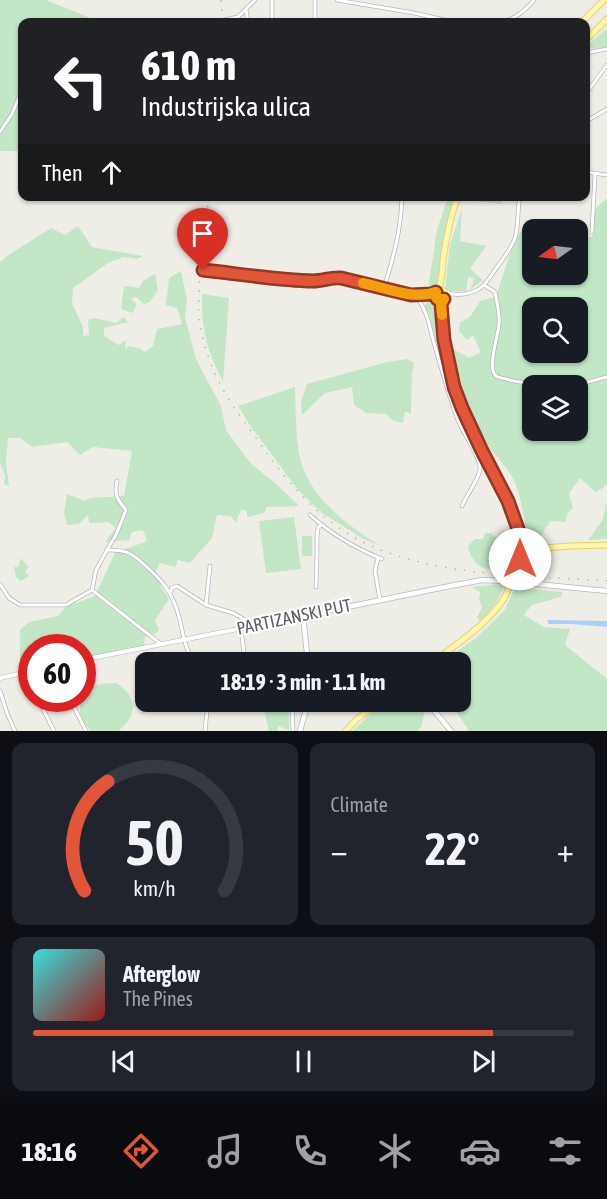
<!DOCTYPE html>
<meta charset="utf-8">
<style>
:root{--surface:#171b24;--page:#20242c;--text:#f1f3f6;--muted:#9ea1a6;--line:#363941;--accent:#e35538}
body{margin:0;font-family:"Asap Condensed",sans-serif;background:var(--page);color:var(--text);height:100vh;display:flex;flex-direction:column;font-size:22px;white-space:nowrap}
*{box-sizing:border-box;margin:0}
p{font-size:20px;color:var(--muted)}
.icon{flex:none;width:33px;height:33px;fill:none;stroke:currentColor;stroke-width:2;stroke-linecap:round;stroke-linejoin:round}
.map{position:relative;height:731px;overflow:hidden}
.drawer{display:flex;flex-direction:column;gap:12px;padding:12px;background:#0d0f14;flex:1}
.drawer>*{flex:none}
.banner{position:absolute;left:18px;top:18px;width:572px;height:183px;border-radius:12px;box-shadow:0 2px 4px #0004;background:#202124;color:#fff;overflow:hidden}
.needle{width:39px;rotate:256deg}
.controls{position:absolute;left:522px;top:219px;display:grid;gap:12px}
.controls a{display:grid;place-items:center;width:66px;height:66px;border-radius:12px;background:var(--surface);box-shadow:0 2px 4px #0004;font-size:30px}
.speed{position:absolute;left:18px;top:634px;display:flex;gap:12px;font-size:30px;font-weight:700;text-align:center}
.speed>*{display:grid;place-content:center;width:78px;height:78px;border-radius:50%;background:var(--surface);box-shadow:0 2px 4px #0004;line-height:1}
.speed .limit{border:9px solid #d22;background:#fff;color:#111}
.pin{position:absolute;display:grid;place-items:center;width:51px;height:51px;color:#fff;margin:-62px -26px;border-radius:50% 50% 50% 0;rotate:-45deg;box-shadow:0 0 6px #0007}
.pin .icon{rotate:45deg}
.me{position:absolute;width:66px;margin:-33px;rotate:0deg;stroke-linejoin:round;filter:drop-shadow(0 0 4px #0008)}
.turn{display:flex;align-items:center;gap:21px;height:126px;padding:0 24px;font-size:27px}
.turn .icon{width:78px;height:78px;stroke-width:2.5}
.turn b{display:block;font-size:42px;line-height:51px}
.then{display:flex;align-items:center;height:57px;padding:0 24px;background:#0003;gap:12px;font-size:22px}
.big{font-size:45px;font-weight:700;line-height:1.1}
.drawer .card{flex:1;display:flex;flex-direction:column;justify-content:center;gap:9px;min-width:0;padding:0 21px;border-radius:12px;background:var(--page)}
.drawer .dial{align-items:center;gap:0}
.dial svg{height:156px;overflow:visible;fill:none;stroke:var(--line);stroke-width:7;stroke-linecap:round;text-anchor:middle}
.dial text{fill:var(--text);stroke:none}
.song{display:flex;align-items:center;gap:18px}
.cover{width:72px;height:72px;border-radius:9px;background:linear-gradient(135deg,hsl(180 70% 55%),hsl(0 70% 35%))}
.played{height:6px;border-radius:3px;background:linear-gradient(90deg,var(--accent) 85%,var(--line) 85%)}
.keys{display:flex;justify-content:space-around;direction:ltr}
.heat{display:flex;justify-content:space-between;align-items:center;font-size:33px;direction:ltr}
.drawer .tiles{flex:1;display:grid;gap:12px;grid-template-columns:1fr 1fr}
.card:last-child{grid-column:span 2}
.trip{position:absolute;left:135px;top:652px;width:336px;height:60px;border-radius:12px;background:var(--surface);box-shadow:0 2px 4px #0004;font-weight:700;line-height:60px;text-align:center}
.dock{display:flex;height:96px;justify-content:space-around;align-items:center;background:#090b0e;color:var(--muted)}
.dock .icon{width:42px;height:42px}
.dock .selected{color:var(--accent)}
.dock b{font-size:27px;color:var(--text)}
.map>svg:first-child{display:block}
.green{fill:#c3e6c7;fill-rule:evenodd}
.water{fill:#a9d0fc}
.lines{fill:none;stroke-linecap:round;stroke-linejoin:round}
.minor-casing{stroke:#b6b7bc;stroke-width:4.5}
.tertiary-casing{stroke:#b6b7bc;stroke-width:5}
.secondary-casing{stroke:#b7b9bf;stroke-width:6}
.primary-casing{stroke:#ecd262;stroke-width:7}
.minor{stroke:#fff;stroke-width:3}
.tertiary{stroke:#fff;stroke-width:4}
.secondary{stroke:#fff;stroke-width:4.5}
.primary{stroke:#fcf6ae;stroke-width:5}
.rail{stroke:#b6b7b7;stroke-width:1.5;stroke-dasharray:1.5 8;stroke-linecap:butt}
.primary-bridge-casing{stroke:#ecd262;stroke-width:7;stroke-linecap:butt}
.primary-bridge{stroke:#fcf6ae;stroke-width:5}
.route-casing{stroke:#943724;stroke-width:15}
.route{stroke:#e35538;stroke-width:10}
.slow{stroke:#f59e0b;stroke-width:10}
.labels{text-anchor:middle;stroke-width:4.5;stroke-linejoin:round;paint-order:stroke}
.street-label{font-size:18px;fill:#5d6066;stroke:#fff}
</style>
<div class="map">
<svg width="607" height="731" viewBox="0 0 607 731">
<rect width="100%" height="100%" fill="#efeee6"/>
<g class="green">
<polygon points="0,0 46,0 100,22 22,22 22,151 0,151"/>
<polygon points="607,28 607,47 594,49 587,46"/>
<path d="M 448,197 L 455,197 C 446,227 440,257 437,288 L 434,291 L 404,290 L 426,290 L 428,289 L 437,230 Z"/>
<polygon points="466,197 466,196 503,197 502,204 464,200"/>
<path d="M 607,198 L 607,483 L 603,488 L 595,492 L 580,478 L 569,493 L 573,507 L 567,515 L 566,522 L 550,521 L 541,536 L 527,533 C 523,514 521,492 511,475 C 504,463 492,453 485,441 C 469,416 459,378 453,349 L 469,358 L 481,352 L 473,335 L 467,340 L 459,331 L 460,322 L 470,317 L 480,301 L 496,297 L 510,253 L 513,248 L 518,234 L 529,227 L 524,220 L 546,219 L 570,229 L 532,230 L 532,274 L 578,274 L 578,233 L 588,237 L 592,237 L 593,233 L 595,209 ZM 532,308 L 578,308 L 578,352 L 532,352 ZM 532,386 L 578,386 L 578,430 L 532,430 Z"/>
<polygon points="462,209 460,241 486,246 470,269 483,280 470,290 472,286 474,278 468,277 466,291 448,292 445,289 450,244"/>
<polygon points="78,226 92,247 143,256 137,259 124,257 108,263 73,288 72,303 83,327 83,336 89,335 88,320 94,318 116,323 124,317 128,322 104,328 104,336 119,345 126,340 125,350 129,346 139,348 145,352 153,346 157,329 182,324 177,308 166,305 169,278 181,271 187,300 185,317 196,359 221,406 226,430 251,464 274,482 299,506 267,507 264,513 247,517 247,511 241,510 236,523 231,516 217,515 212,538 190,563 178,560 175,567 160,563 156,571 161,587 169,599 155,620 159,630 155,634 145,637 144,646 83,658 82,648 32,648 31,668 20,670 20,630 29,622 58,616 66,607 95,596 115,553 147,541 143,530 132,532 129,540 105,542 116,528 109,522 89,523 88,515 79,524 67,525 64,513 67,494 85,501 90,498 124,496 132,451 93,447 80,455 67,442 32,447 20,438 8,438 6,462 9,486 4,484 5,476 0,462 0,262 10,254 51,228 65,235"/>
<polygon points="155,274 158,290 150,302 144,304 136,297 131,299 137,304 133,313 121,309 124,287 129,286 139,288 144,280"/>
<path d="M 202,294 L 229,298 L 223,382 C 207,351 201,329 202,294 Z"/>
<polygon points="428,300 434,301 436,304 436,320 440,340 435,341 430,317 425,306"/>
<polygon points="407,359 414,363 412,375 411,413 405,412 403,423 394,421 386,414 366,413 354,405 352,387 325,393 302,415 301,401 307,384 387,362"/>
<path d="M 295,387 C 296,411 295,438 301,462 C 313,501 348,525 380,546 L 362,538 L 322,513 L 298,490 L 249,424 L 238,406 Z"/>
<polygon points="607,502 607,539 588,540 602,521"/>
<polygon points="294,517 301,569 266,573 259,521"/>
<path d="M 485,533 L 492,533 L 494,537 L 500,537 L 510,535 L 514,537 L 514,550 L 510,570 C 486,568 475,573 468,546 L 475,539 L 483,539 Z"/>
<rect x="302" y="536" width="10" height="20"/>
<polygon points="21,558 28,567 25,572 29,576 21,581 16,577 14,567 18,567"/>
<path d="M 500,584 L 504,586 C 499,601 491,610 480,621 L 477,618 L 482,607 L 479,600 L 480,592 L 472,587 Z"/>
<polygon points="515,588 562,592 561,597 532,605 524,615 544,627 570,629 565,645 607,679 607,731 469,731 450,702 460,702 460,663 443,663 452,655 476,638 504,611"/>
<path d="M 116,683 C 128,690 137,701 131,715 C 129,721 123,726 119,731 L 91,731 C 81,721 78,713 81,699 L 82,699 C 87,683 101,684 116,683 Z"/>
<polygon points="262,702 282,702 283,705 289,707 289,730 278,726 278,731 269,731"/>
<polygon points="386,702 421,702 425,710 422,725 418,731 353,731 374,710"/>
</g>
<polygon class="water" points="549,620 607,621 607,627 572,624 549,624 547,621"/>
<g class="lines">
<defs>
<g id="minor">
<polyline points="272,0 272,22"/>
<polyline points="315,0 315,22"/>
<polyline points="337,0 414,13 453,22"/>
<polyline points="246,10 248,22"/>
<polyline points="215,22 238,17 255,0"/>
<path d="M 503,22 C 518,17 523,12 534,0"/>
<polyline points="586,51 591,52 607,49"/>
<polyline points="585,95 607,65"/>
<polyline points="585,122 607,109"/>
<polyline points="0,132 12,114 22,90"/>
<polyline points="585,172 607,175"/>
<polyline points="592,232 595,174"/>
<path d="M 203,270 C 240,274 276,280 313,281 C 323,281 331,277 341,278 L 411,295 L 418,299"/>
<path d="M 484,285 L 495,292 C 497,303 500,314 499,325 C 498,335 487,369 496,376 C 503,380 538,385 547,386"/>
<path d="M 384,288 C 394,255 401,231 402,196"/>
<path d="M 437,292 L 420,294 L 418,297 L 419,300 C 425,301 430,296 437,298"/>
<path d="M 445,292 C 457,297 475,294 484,285 C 490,278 495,269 501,262 C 506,254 512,247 515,238 C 519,225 517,210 520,196"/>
<polyline points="445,298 450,295"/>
<path d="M 419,300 C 429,316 429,326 434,343 C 442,370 449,397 459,423 C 464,434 481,458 480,469 C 480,477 466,496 462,506"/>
<polyline points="572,386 607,377"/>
<path d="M 310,515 C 331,534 355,548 382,559"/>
<path d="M 107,550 C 129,550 132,553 148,568 C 163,582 170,590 177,610 C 183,628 183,648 195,663"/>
<polyline points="378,558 375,571 380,600"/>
<polyline points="0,584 9,598 20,605 66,605 92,590 161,644"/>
<polyline points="316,587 317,551 317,536 318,528 321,525"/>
<path d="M 92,590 L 96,570 L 107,550 L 116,535 L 126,510 C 117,499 114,495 117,481"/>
<polyline points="170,593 172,588 177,586 206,605 233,613 249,622 251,626"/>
<polyline points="206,605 210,566"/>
<polyline points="241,628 245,661"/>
<polyline points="193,661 245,661 255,663"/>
<polyline points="28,672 32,681"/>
<polyline points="0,691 7,713 15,731"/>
<polyline points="38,699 54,731"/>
<polyline points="70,699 86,731"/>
<polyline points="178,702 208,707"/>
<polyline points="292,702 293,731"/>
<polyline points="146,704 153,702"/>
<polyline points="205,731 208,702"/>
</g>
<g id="tertiary">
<polyline points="82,660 303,616"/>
<polyline points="0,678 32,671"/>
</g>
<g id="secondary">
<polyline points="308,663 303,616 445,587 482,580 506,581 607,591"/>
<polyline points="427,702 451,731"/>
<polyline points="300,731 308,702"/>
</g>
<g id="primary">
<polyline points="582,22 604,0"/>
<polyline points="585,41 607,19"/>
<circle cx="441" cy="295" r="5"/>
<path d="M 438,291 C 443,279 442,265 444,253 C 447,234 451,215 458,196"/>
<path d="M 438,300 L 441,304 C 443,339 448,375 462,408 C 475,441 495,470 509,503 C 513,512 517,536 523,542 C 528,547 537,548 544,549"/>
<polyline points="516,563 517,533"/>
<path d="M 515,566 C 519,560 523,556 529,552 C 544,545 588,546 607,545"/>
<path d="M 432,663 C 458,643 487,625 505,597"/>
<polyline points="346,731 356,720 379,702"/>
</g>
</defs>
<use href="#minor" class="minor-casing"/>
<use href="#tertiary" class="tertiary-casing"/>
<use href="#secondary" class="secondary-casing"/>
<use href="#primary" class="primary-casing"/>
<use href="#minor" class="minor"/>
<use href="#tertiary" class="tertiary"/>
<use href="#secondary" class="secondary"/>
<use href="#primary" class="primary"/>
<g class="rail">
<polyline points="221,0 223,22"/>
<path d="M 209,196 C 205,230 199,263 199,296 C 199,304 198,311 199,319 C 203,341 209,364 220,384 C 230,404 245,422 258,441 C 292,489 328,531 386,552 C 456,577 534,576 607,581"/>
</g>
<defs>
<polyline id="primary-bridge" points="505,597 511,582 515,567"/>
</defs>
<use href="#primary-bridge" class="primary-bridge-casing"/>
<use href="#primary-bridge" class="primary-bridge"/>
</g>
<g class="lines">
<defs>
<path id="route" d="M 203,270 C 240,274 276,280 313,281 C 323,281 331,277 341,278 L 411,295 L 432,294 L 436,292 L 435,295 L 437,299 L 444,299 L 441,304 L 444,340 L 454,387 L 462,408 L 481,449 L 508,501 L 522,540 L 529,548 L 527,553 L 520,559"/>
</defs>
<use href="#route" class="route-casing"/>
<use href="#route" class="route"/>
<path class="slow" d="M 363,283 C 386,288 413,300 436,292 L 435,295 L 437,299 L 444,299 L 441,304 L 442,315"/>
</g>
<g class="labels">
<g class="street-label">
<text transform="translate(294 617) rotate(-12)" y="6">PARTIZANSKI PUT</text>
</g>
</g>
</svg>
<div class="controls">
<a><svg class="needle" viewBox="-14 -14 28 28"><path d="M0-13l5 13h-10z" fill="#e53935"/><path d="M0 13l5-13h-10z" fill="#9ea1a6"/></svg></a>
<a><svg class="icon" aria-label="search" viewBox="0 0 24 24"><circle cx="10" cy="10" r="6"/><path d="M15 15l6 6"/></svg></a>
<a><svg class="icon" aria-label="layers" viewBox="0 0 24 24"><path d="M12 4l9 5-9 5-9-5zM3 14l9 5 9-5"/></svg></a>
</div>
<div class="speed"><div class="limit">60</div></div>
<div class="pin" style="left:203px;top:270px;background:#d93025"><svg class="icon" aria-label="arrive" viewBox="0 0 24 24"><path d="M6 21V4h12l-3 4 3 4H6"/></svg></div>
<svg class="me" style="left:520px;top:559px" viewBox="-20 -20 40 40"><circle r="19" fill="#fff"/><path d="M0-13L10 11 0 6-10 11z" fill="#e35538"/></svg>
<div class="trip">18:19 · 3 min · 1.1 km</div>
<div class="banner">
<div class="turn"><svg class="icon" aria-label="left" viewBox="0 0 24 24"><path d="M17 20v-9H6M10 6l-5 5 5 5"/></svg><div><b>610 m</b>Industrijska ulica</div></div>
<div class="then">Then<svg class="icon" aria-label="ahead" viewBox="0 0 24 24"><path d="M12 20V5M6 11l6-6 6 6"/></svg></div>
</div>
</div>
<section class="drawer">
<div class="tiles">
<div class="card dial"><svg viewBox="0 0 100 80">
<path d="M14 69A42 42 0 1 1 86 69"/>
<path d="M14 69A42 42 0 0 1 26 13" stroke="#e35538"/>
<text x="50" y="56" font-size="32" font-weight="700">50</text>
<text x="50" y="72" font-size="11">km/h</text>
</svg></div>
<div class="card"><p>Climate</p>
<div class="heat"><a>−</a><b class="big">22°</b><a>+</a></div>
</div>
<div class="card">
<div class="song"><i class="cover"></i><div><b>Afterglow</b><p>The Pines</p></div></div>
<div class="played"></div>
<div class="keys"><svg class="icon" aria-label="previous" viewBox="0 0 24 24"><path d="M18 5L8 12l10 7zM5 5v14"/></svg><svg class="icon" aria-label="pause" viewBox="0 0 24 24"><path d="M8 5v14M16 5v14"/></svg><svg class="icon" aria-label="next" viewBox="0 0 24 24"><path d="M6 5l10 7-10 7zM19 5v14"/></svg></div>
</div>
</div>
</section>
<nav class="dock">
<b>18:16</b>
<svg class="icon selected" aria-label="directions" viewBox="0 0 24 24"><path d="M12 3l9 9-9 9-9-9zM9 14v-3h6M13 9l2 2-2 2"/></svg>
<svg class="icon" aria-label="music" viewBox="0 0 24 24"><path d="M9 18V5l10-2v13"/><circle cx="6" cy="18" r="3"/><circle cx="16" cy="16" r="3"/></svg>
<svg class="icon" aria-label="phone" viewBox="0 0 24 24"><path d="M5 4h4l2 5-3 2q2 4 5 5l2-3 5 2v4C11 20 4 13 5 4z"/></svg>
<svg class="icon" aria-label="climate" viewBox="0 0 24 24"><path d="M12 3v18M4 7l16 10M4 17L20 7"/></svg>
<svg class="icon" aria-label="car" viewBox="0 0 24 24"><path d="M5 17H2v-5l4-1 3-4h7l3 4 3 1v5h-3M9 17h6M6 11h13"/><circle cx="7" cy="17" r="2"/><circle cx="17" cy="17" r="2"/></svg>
<svg class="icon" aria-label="filters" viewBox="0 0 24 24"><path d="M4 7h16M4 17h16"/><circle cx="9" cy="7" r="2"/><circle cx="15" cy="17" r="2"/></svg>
</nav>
